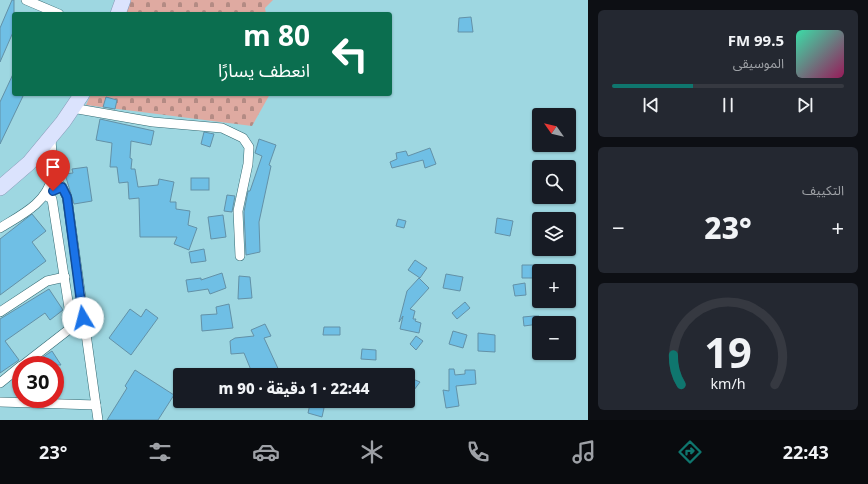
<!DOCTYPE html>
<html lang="ar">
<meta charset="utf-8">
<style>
:root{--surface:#171b24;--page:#242831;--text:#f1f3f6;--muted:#9ea1a6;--line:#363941;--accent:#0f766e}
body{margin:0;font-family:"Noto Sans","Noto Sans Arabic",sans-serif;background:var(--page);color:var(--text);direction:rtl;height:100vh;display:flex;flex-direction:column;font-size:15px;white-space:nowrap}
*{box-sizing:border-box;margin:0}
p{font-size:13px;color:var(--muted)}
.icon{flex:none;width:22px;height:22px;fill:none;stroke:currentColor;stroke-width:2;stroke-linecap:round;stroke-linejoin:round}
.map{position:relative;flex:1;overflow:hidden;direction:ltr}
.panel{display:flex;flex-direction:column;gap:10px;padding:10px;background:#0d0f14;width:280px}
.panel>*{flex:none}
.banner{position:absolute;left:12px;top:12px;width:380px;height:84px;border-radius:4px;box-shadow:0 1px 3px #0004;direction:rtl;background:#0b6e4f;color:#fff;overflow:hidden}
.needle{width:26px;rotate:304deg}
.tools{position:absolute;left:532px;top:108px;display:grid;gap:8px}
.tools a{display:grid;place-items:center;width:44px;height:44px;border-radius:4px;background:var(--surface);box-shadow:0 1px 3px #0004;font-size:20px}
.speed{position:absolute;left:12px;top:356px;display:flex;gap:8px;font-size:20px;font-weight:700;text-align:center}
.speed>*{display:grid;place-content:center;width:52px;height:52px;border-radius:50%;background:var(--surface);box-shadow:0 1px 3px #0004;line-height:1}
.speed .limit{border:6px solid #d22;background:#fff;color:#111}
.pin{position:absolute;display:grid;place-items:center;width:34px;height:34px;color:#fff;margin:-41px -17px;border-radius:50% 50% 50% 0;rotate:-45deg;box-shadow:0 0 4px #0007}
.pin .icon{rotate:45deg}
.me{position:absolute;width:44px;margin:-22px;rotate:352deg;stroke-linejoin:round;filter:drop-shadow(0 0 3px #0008)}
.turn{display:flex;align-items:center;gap:14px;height:84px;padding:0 16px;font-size:18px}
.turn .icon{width:52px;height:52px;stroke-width:2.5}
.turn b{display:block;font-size:28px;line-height:34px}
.big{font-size:30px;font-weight:800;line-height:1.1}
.panel .tile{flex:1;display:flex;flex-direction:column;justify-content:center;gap:6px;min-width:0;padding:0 14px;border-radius:6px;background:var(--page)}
.panel .dial{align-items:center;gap:0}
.dial svg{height:104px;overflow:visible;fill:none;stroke:var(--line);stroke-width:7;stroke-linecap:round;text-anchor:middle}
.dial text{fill:var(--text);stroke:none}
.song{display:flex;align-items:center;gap:12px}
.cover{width:48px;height:48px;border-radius:6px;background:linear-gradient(135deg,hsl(160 70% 55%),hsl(330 70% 35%))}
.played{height:4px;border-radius:2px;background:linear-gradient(90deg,var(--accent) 35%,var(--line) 35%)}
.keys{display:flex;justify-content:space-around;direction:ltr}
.heat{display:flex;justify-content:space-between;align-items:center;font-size:22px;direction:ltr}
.trip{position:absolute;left:173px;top:368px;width:242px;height:40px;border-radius:4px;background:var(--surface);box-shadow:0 1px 3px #0004;font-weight:800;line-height:40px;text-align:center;direction:rtl}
.dock{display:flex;height:64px;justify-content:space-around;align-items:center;background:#090b0e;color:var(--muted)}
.dock .icon{width:28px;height:28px}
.dock .on{color:var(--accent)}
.dock b{font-size:18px;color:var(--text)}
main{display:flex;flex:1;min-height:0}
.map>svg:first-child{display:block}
.cemetery{fill:url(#cemetery-stones)}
.building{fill:#6fbfe5;stroke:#6391a7}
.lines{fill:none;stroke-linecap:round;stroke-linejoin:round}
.street-casing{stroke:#336972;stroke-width:10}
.primary-casing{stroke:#8899b6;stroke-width:16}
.street{stroke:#fff;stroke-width:9}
.primary{stroke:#dbe3fd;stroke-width:15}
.route-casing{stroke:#114b97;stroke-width:10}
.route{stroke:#1a73e8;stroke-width:7}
</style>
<main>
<section class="panel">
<div class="tile">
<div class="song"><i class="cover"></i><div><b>99.5 FM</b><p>الموسيقى</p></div></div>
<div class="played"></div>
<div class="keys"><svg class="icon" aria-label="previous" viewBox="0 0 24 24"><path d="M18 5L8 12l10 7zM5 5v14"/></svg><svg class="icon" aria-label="pause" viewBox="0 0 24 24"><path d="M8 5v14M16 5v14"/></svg><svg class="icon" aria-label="next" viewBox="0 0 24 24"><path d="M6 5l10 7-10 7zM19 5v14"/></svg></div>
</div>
<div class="tile"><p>التكييف</p>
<div class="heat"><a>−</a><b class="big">23°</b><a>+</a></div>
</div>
<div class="tile dial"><svg viewBox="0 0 100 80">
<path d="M14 69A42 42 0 1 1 86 69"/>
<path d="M14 69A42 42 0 0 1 8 46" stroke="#0f766e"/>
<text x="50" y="56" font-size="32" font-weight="700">19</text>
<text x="50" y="72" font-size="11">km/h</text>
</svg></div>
</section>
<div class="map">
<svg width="588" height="420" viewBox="0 0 588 420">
<defs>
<pattern id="cemetery-stones" width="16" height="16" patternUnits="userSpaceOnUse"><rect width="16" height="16" fill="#dfaaa1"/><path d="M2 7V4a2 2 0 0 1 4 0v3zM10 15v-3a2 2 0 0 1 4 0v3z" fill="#b48b84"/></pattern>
</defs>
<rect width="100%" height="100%" fill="#9ed7e1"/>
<g class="cemetery">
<polygon points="131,0 273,0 265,8 266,14 125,14"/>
<polygon points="91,94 270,94 252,126 86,105"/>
</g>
<g class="building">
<polygon points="12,0 14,0 14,30 0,62 0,28"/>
<polygon points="471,17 473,32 458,32 459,18"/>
<polygon points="14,72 14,94 24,94 0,144 0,102"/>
<polygon points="106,97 117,100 115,109 103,107"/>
<polygon points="100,119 154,131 151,145 131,141 130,158 132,159 131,169 135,169 138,187 158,185 159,179 174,182 170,202 176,202 176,209 190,211 188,225 197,228 189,250 174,244 177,237 140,237 139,198 129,199 128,182 119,183 117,167 110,167 112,143 96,140"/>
<polygon points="204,132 214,134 210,147 201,144"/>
<polygon points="259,139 276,145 269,165 271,166 259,222 260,252 246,255 244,212 248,191 250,191 262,156 255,153"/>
<polygon points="430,148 436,164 425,168 423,160 392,168 390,162 397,159 396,153 406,151 408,156"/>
<polygon points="87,167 92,201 74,204 65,174 73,173 72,169"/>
<rect x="191" y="178" width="18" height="12"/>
<polygon points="227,195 235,196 232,212 224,211"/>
<polygon points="32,214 46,231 32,242 46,261 0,295 0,239"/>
<polygon points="223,215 226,237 211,239 208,217"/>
<polygon points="497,218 513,221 510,236 495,233"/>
<polygon points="398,219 406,221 404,228 396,226"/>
<polygon points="204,249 206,261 191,263 189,252"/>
<polygon points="415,260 427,268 420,278 408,270"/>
<polygon points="522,265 538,265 537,278 522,278"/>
<polygon points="222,273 226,288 210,294 208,289 188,292 186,280 201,278 201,280"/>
<polygon points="446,274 463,277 460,291 443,288"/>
<polygon points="239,276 250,277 252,298 238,299"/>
<polygon points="419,278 429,288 410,309 415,311 413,319 416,319 415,321 421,323 419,333 400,329 403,316 399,322 407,291"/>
<polygon points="525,283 526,295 515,296 513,285"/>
<polygon points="49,289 63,310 50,320 45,313 5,341 19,360 0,373 0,319"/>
<polygon points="465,302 470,308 457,319 452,313"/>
<polygon points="229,304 233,328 202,331 201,315 217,314 216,307"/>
<polygon points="130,309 141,317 146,309 158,318 131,355 109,338"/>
<polygon points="534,316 539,316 539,324 524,326 523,317"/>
<polygon points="265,324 271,336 264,338 281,375 253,375 244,353 231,354 230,341 235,338 254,336 251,330"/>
<polygon points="324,327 340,327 340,335 323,335"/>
<polygon points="453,331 467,335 463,348 449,344"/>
<polygon points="478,333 495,335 495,352 478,351"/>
<polygon points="416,336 423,341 416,350 410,344"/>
<polygon points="362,349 376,350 376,360 361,359"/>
<polygon points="52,351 61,365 33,365 46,355"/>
<polygon points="449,369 454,369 455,375 465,374 465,370 475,370 476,384 456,386 459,406 446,408 443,390 449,391"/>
<polygon points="135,370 174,395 158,420 107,420 127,388 125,386"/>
<polygon points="21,374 21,387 15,378"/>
<polygon points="408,377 420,382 408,398"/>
<polygon points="310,404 324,408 322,417 308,413"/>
</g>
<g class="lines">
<defs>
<g id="street">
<polyline points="26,0 59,14"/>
<polyline points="72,108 153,122 222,128 243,138 249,147 248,164 238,211 240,256"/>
<polyline points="52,177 62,187 67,197 98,420"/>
<path d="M 0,228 C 21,215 47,203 52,177 C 54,164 51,149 51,136"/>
<polyline points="0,312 47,281 65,277"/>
<polyline points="23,365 72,327 52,199 45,195"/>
<polyline points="0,383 21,366"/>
<polyline points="0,402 96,405"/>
</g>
<g id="primary">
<polyline points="118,14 123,0"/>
<polyline points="0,188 29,163 63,122 82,94"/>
</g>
</defs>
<use href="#street" class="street-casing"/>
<use href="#primary" class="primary-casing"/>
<use href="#street" class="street"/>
<use href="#primary" class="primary"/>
</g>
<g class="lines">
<defs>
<polyline id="route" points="53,191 62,187 67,197 83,318"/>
</defs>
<use href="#route" class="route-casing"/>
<use href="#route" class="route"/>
</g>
</svg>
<div class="tools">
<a><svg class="needle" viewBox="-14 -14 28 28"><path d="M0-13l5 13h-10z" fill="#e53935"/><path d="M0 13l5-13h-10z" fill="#9ea1a6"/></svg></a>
<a><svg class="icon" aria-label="search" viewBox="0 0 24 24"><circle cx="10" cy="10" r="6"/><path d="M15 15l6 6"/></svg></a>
<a><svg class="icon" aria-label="layers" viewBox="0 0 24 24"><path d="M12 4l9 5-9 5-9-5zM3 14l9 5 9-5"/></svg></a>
<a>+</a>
<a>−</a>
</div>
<div class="speed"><div class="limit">30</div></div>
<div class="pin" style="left:53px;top:191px;background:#d93025"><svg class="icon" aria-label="arrive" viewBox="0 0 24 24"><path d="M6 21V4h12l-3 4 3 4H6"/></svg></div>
<svg class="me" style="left:83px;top:318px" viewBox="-20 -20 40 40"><circle r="19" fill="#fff"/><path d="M0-13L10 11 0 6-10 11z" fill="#1a73e8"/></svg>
<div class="trip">22:44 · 1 دقيقة · 90 m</div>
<div class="banner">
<div class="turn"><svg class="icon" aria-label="left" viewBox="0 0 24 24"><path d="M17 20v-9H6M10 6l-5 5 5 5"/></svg><div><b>80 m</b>انعطف يسارًا</div></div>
</div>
</div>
</main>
<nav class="dock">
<b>22:43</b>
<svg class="icon on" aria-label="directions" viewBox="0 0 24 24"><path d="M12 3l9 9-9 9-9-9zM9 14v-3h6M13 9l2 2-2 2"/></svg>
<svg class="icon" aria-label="music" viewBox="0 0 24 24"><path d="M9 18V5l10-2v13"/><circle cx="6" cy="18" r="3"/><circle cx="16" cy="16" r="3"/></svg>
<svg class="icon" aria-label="phone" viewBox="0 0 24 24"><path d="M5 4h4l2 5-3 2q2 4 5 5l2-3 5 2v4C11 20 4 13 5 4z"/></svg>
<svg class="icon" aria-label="climate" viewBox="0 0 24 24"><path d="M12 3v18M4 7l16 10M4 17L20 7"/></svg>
<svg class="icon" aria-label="car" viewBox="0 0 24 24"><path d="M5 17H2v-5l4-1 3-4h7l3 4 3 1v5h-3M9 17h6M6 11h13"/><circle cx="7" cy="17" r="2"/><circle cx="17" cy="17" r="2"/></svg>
<svg class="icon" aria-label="filters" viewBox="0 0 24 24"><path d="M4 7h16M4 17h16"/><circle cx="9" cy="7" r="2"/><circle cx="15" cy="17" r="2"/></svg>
<b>23°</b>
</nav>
